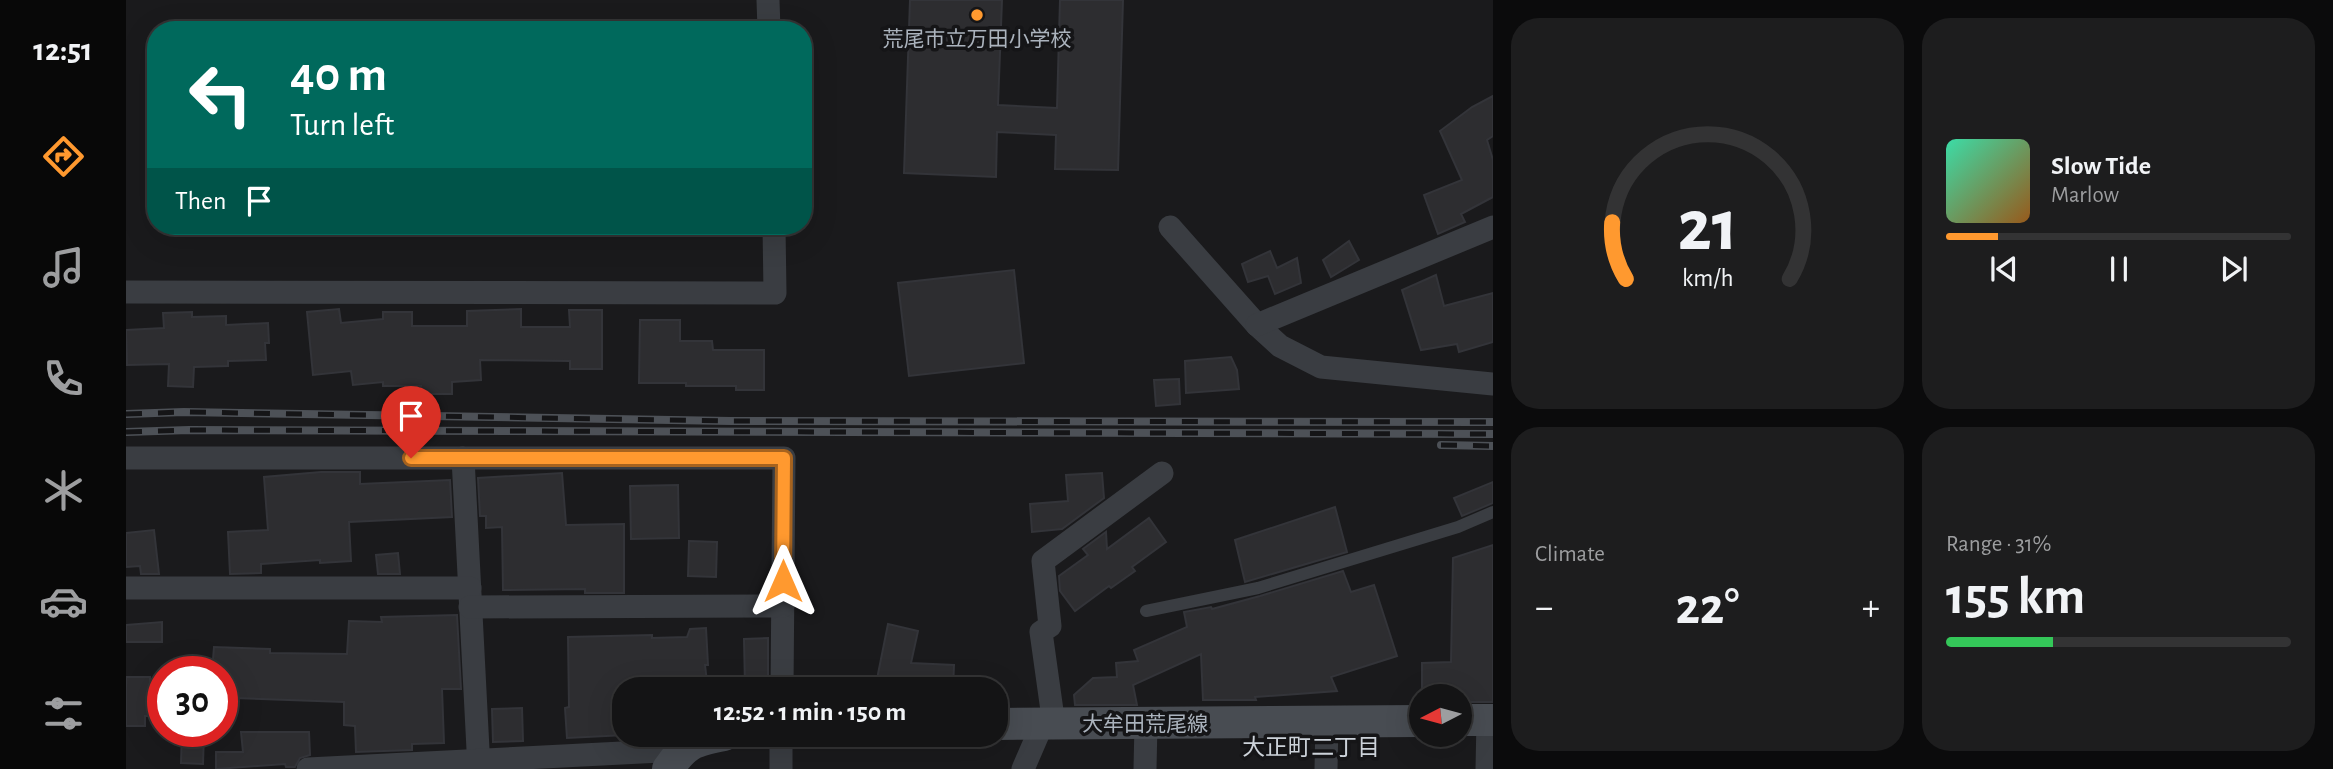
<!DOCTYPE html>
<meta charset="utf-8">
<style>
:root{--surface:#141415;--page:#1d1d1e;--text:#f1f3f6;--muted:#9d9ea0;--line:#333334;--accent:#ff992f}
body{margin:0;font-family:"Alegreya Sans","Noto Sans JP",sans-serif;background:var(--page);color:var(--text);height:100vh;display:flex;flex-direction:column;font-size:26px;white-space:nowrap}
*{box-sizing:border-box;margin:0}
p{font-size:23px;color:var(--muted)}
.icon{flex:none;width:38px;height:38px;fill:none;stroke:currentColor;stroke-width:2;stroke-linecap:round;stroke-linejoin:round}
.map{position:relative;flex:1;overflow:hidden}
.details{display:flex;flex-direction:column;gap:18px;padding:18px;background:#0b0b0c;width:840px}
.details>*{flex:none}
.banner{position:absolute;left:21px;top:21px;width:665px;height:214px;border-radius:28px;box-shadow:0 7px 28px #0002,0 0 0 2px var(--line);background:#00695c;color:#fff;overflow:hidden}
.needle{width:46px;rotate:264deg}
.tools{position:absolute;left:1283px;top:684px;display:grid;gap:14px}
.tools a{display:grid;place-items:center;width:63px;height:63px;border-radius:50%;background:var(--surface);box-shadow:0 7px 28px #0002,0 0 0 2px var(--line);font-size:35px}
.speed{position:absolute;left:21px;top:656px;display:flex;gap:14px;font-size:35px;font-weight:700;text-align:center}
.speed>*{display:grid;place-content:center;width:91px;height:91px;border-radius:50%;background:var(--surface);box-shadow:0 7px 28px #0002,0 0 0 2px var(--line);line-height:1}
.speed .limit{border:10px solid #d22;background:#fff;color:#111}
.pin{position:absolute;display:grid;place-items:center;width:60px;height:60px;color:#fff;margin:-72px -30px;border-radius:50% 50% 50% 0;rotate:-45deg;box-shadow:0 0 7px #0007}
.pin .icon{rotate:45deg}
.me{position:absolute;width:77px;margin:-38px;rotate:0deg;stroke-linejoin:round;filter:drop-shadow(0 0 5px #0008)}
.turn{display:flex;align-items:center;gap:24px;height:147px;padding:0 28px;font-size:32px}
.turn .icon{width:91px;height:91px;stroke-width:2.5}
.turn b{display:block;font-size:49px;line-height:60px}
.then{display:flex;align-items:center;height:66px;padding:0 28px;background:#0003;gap:14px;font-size:26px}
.big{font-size:52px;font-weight:600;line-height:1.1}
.details .card{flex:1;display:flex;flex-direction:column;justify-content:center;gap:10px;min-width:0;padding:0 24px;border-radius:28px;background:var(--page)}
.details .dial{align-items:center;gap:0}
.dial svg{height:182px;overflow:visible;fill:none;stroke:var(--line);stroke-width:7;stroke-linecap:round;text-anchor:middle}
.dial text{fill:var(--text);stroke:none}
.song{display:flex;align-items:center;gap:21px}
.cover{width:84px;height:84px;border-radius:10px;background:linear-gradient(135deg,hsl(160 70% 55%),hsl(30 70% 35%))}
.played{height:7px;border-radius:4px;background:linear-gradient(90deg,var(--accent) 15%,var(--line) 15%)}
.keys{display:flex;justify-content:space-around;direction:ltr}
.heat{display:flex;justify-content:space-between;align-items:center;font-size:38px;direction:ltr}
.charge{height:10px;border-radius:5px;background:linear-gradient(90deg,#34c759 31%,var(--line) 0)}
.details .tiles{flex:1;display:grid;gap:18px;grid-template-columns:repeat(2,1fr)}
.trip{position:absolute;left:486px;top:677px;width:396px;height:70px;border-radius:28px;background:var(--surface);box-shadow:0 7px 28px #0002,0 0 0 2px var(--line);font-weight:600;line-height:70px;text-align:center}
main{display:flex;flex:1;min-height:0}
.menu{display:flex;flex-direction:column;width:126px;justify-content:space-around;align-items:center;background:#080808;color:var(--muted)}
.menu .icon{width:49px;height:49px}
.menu .selected{color:var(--accent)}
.menu b{font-size:32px;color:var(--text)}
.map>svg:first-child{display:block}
.building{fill:#2d2d30;stroke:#333439;stroke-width:2}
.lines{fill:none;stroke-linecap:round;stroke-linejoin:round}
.lane{stroke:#3a3d42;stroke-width:12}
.street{stroke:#3a3d42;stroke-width:23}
.secondary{stroke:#484c52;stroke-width:32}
.rail-casing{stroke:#4d5157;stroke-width:8}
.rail{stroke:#151517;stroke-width:5;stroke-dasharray:16;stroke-linecap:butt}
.route-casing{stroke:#a6631f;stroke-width:18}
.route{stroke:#ff992f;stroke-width:12}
.poi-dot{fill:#ff992f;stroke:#151517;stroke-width:2.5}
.labels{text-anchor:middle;stroke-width:7;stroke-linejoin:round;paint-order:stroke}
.poi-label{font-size:21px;fill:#abb3bd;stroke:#151517}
.street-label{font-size:21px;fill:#abb3bd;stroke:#151517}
.neighbourhood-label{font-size:23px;fill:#ccd2d9;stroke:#151517}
</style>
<main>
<nav class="menu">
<b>12:51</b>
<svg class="icon selected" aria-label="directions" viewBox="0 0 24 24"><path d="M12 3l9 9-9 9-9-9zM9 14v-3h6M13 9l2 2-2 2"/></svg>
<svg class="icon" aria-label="music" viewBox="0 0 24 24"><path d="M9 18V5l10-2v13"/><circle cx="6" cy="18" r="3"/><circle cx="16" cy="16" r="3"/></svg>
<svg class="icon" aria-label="phone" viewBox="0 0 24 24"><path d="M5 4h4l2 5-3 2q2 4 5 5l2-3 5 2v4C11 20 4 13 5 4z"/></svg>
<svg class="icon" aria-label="climate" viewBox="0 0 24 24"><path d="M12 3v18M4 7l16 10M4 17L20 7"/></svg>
<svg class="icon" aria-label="car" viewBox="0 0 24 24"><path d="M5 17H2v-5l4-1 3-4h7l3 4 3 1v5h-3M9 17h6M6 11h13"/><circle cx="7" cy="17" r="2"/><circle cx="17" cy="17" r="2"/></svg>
<svg class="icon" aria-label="filters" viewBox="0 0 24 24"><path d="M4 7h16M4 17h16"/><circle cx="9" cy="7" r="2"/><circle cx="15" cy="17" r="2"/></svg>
</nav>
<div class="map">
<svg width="1367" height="769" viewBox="0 0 1367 769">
<rect width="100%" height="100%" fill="#1a1a1c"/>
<g class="building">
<polygon points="784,0 876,0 872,105 931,108 934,0 997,0 992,170 929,169 930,135 871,132 870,177 778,173"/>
<polygon points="1367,96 1367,136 1361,140 1367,160 1367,197 1335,214 1339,222 1312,234 1298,195 1336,180 1314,131 1346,107"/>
<polygon points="1223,241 1233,260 1205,277 1197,260"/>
<polygon points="1144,251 1151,268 1171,258 1175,283 1149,294 1142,276 1122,282 1116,264"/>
<polygon points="888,270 898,363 783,376 772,283"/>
<polygon points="1310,275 1318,306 1367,293 1367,342 1333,352 1331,344 1295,350 1276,290"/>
<polygon points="213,309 215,323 257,319 257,312 286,312 286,326 341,326 341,311 395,309 395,327 444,327 443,310 476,310 476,369 444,369 444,361 354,360 355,380 326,382 326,394 295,394 295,386 257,386 257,382 227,385 225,371 187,375 181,312"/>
<polygon points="66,312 66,317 100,316 100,325 142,323 143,343 139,343 140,360 102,361 102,366 68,367 67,387 42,386 43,364 1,365 0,330 38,328 37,313"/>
<polygon points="514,320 554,320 554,341 586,341 587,350 638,350 638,390 610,390 610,386 560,386 560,383 513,383"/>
<polygon points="1105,357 1111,370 1113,389 1060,393 1059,361"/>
<polygon points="1053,379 1054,404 1030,406 1028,380"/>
<polygon points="195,472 234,472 234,484 324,480 326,517 223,522 225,561 194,563 194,560 135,564 135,573 104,574 102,532 142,530 138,477"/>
<polygon points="436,473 440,525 498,524 498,593 459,593 459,589 377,590 376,527 360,528 360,516 354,516 352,478"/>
<polygon points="976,473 978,498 936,529 906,532 904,504 942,501 940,475"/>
<polygon points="1367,482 1367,503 1336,516 1328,498"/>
<polygon points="552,485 553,538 505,539 504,486"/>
<polygon points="1209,507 1221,552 1119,582 1109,540"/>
<polygon points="1023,518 1040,542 1006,567 1009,571 985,588 983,586 949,611 934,591 933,576 962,555 957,549 980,532 981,549"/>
<polygon points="28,530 33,574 15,574 14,566 0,567 0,533"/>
<polygon points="563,541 591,542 590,577 562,576"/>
<polygon points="1367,545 1367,702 1334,702 1334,696 1296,696 1296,663 1325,662 1327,558"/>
<polygon points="272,553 274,574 252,574 250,555"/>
<polygon points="1217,571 1225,592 1248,585 1271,656 1205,677 1211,691 1129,697 1130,700 1077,700 1075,654 1007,685 1011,705 949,705 948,695 967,678 991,677 990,663 1012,661 1008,650 1061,627 1058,612 1085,607 1086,609 1134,596"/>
<polygon points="331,615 335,689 316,689 318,743 286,744 286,750 230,752 229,726 218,725 218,702 107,698 96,695 96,672 86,672 88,647 144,649 144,653 221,654 223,621 256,622 255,617"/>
<polygon points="36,622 36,642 0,642 0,625"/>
<polygon points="762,624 792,631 785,663 828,665 827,690 751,690 752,674"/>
<polygon points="580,628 582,665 579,665 582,690 546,690 545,682 499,683 499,735 441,738 439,708 443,707 442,637 526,635 526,638 561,637 564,629"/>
<polygon points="642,638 642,690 631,690 631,686 619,686 618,639"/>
<polygon points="0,677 24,677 24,716 19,716 19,726 0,726"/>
<polygon points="396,708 397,741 367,742 366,709"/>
<polygon points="56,732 78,732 77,764 55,763"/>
<polygon points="115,732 183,732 184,755 174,758 169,767 160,767 159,764 90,769 90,752 117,752"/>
</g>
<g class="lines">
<polyline class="lane" points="1020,611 1132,588 1332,527 1367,512"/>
<g class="street">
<polyline points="642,0 643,30"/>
<polyline points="1044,227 1131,325 1154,346 1195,367 1367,384"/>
<polyline points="0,292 649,293 648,226"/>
<polyline points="1131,325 1367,227"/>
<polyline points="0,458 658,458 656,690"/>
<polyline points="337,458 353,769"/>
<polyline points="0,588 344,588"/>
<polyline points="344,607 657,606"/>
<polyline points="928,725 915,632 924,626 917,561 1036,473"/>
<polyline points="182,769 555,750"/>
<polyline points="655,769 655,735"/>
<polyline points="897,769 916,725"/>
<polyline points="1019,769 1020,724"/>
<polyline points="1200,769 1201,723"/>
<polyline points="1361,769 1362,719"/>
</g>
<g class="secondary">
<polyline points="1334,720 1367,720"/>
<polyline points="870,724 1295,721"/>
<path d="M 542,769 C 560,743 567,741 598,735"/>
</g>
<defs>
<g id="rail">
<polyline points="0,414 58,412 605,421 1367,422"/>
<polyline points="0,432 63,430 1367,434"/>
<polyline points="1315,445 1367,446"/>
</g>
</defs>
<use href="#rail" class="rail-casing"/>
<use href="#rail" class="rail"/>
</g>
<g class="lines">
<defs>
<polyline id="route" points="285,458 658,458 657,581"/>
</defs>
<use href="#route" class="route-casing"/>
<use href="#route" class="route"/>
</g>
<circle class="poi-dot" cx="851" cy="15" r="7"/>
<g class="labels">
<g class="poi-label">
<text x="851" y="46">荒尾市立万田小学校</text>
</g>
<g class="street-label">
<text x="1019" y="731">大牟田荒尾線</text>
</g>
<g class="neighbourhood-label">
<text x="1185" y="755">大正町二丁目</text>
</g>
</g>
</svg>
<div class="tools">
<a><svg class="needle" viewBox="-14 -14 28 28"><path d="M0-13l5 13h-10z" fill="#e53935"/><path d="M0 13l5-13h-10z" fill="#9d9ea0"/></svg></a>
</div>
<div class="speed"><div class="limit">30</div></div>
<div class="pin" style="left:285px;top:458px;background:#d93025"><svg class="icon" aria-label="arrive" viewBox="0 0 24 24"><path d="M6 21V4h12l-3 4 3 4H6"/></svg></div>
<svg class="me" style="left:657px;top:581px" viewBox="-20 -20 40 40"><path d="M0-17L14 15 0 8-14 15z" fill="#ff992f" stroke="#fff" stroke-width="4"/></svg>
<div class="trip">12:52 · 1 min · 150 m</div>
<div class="banner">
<div class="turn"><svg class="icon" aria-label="left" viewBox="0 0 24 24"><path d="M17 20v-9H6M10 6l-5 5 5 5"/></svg><div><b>40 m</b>Turn left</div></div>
<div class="then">Then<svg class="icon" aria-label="arrive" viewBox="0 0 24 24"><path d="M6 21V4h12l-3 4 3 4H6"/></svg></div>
</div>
</div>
<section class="details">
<div class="tiles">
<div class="card dial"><svg viewBox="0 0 100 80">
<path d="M14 69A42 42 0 1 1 86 69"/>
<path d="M14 69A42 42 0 0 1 8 44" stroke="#ff992f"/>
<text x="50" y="56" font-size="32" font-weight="700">21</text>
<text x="50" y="72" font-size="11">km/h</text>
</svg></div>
<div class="card">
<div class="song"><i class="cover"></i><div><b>Slow Tide</b><p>Marlow</p></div></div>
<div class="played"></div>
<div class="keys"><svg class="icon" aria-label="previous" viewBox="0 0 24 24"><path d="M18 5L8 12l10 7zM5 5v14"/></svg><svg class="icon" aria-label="pause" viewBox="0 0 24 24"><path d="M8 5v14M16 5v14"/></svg><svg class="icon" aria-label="next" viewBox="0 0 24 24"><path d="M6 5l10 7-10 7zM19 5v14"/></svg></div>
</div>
<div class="card"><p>Climate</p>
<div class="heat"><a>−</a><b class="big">22°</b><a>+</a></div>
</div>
<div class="card"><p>Range · 31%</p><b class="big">155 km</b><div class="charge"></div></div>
</div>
</section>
</main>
